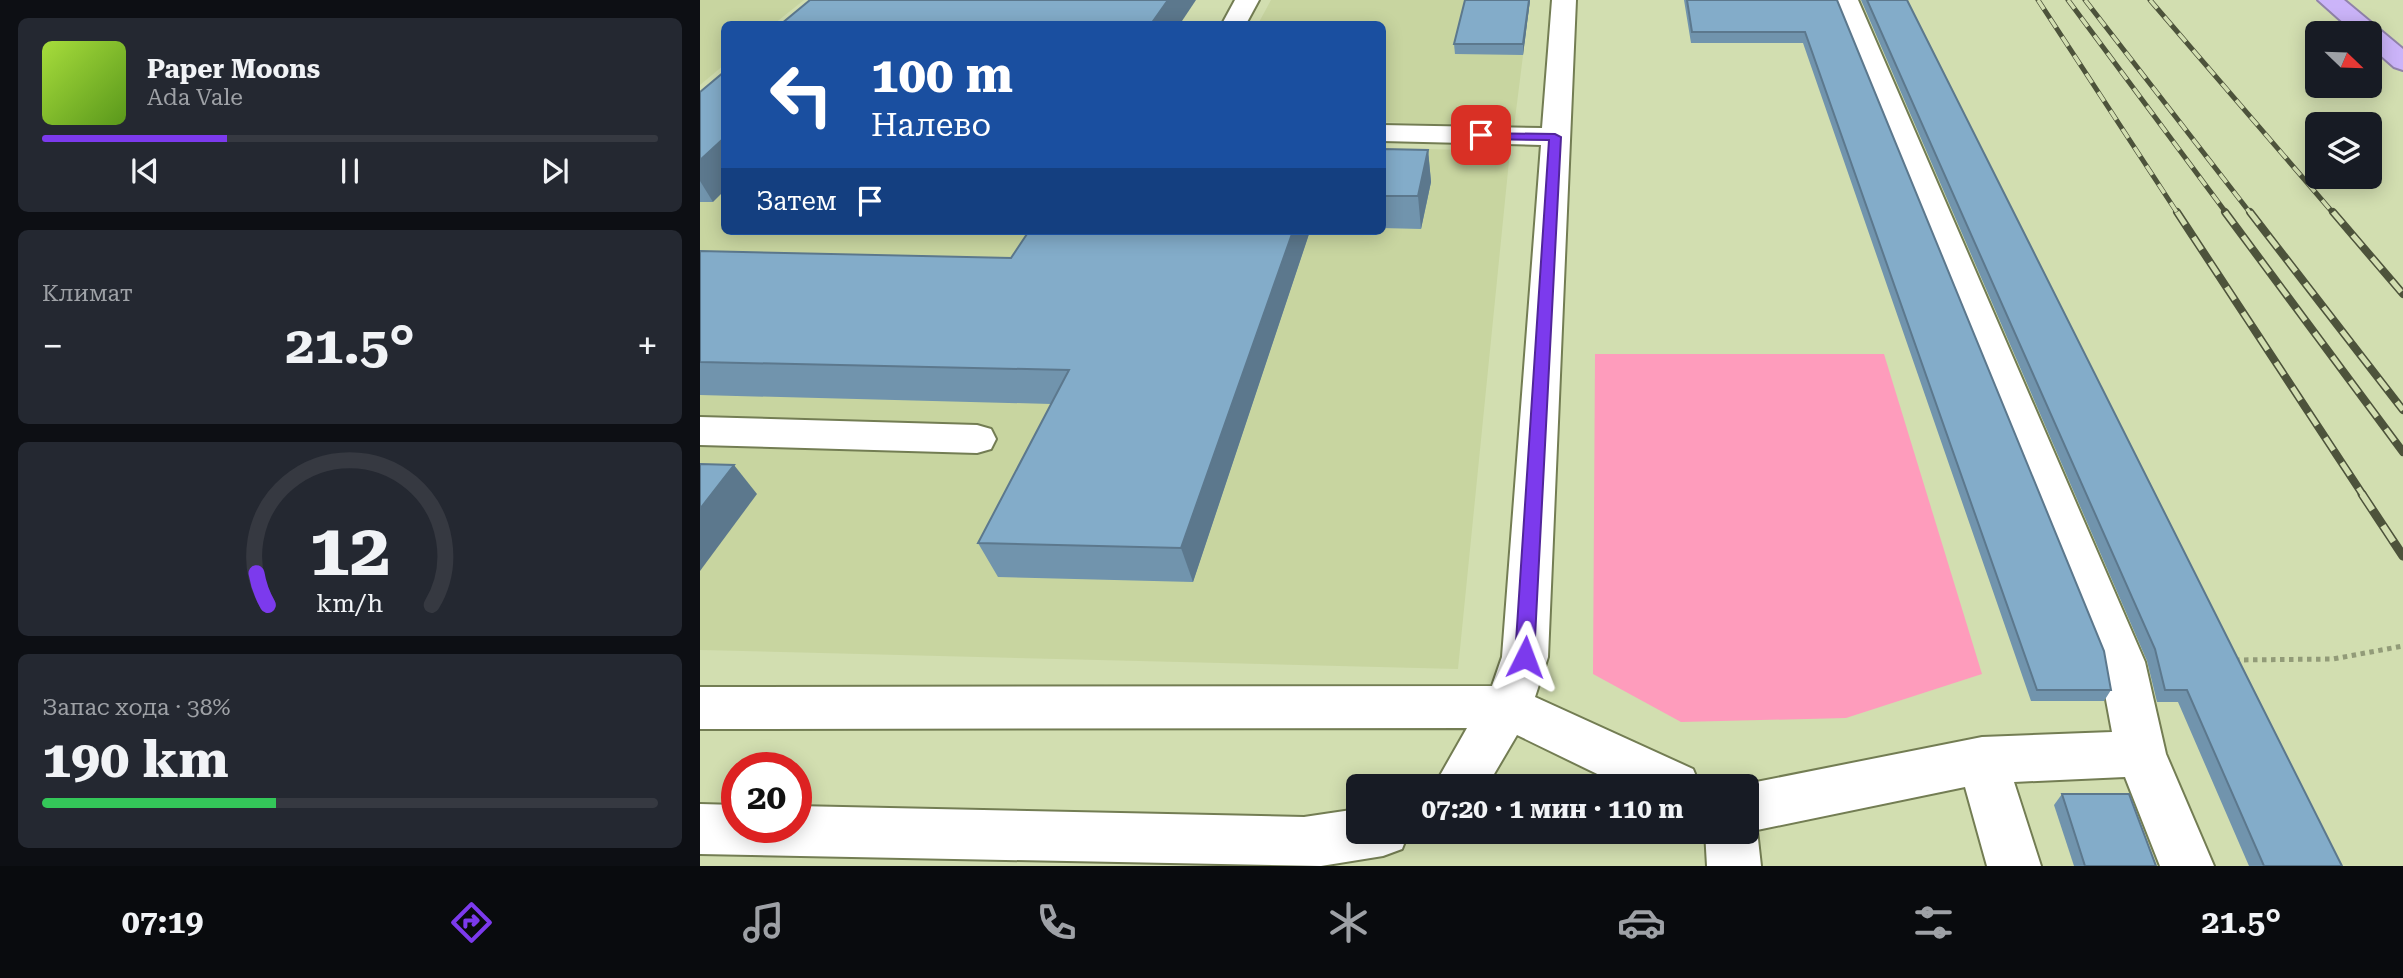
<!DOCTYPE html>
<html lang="ru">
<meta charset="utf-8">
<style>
:root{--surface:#171b24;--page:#242831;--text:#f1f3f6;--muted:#9ea1a6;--line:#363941;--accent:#7c3aed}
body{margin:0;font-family:"Roboto Serif",serif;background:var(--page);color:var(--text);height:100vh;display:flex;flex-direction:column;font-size:26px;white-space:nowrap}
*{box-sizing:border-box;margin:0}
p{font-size:23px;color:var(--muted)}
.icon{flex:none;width:38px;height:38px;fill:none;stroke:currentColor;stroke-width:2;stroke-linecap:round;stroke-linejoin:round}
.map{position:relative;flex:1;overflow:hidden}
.sheet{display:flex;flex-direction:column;gap:18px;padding:18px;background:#0d0f14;width:700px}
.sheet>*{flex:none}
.top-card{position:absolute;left:21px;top:21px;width:665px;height:214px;border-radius:10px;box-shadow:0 4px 18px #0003;background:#1a4fa0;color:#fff;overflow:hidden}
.needle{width:46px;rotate:113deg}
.fabs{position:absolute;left:1605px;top:21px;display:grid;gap:14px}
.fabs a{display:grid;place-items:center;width:77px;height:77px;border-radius:10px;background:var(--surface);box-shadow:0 4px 18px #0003;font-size:35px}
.speed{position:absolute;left:21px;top:752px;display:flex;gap:14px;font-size:35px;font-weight:700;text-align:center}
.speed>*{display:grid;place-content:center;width:91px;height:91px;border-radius:50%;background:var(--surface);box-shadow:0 4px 18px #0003;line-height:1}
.speed .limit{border:10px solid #d22;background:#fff;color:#111}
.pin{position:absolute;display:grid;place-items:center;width:60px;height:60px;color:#fff;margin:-30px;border-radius:14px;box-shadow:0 4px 10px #0006}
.me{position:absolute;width:77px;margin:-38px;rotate:3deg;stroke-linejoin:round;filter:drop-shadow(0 0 5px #0008)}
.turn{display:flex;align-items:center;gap:24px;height:147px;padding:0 35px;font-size:32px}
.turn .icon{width:91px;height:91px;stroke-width:2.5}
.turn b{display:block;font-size:49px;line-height:60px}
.then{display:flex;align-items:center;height:66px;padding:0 35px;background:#0003;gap:14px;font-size:26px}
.big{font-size:52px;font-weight:700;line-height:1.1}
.sheet .card{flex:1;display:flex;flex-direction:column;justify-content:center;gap:10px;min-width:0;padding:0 24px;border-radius:10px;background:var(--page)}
.sheet .dial{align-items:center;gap:0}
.dial svg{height:182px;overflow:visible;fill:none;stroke:var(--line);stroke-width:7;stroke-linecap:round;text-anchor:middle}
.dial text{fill:var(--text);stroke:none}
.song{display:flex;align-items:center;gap:21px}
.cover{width:84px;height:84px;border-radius:10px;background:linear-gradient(135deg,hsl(80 70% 55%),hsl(90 70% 35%))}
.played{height:7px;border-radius:4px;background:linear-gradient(90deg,var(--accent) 30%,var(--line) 30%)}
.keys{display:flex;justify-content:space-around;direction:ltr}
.heat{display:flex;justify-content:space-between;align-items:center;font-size:38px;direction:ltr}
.charge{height:10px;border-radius:5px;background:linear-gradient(90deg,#34c759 38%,var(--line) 0)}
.trip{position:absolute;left:646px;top:774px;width:413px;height:70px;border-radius:10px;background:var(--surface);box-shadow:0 4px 18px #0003;font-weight:700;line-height:70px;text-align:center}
.tabs{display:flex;height:112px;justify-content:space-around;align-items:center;background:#090b0e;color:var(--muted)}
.tabs .icon{width:49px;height:49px}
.tabs .on{color:var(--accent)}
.tabs b{font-size:32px;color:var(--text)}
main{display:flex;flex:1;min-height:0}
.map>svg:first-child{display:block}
.built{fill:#c8d5a0}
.green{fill:#fe9cbc}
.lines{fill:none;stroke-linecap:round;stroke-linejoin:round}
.minor-casing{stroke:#737d53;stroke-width:4}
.highway-casing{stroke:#9183aa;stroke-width:4}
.path{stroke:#929b78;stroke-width:5;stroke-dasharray:4.5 4.5;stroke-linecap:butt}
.minor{fill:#fff;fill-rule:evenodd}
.highway{fill:#cbb4f9;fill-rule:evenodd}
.rail-far2-casing{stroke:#4d533b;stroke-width:5}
.rail-far1-casing{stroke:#4d533b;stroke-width:8}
.rail-casing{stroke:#4d533b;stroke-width:9}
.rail-far2{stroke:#d2deb0;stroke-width:3.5;stroke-dasharray:11;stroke-linecap:butt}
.rail-far1{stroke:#d2deb0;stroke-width:5;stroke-dasharray:15;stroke-linecap:butt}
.rail{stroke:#d2deb0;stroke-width:6;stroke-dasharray:19;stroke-linecap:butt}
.wall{fill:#7194ad}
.shaded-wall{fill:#5c788d}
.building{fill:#83acc9;stroke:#5c788d;stroke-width:2}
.route{fill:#7c3aed;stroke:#51269a;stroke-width:2}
</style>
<main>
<section class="sheet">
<div class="card">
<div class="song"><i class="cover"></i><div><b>Paper Moons</b><p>Ada Vale</p></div></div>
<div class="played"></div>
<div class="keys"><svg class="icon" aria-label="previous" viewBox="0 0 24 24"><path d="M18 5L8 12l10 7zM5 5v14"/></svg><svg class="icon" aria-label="pause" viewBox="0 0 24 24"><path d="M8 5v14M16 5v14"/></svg><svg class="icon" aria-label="next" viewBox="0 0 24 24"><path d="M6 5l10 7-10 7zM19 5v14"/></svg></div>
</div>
<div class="card"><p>Климат</p>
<div class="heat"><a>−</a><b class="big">21.5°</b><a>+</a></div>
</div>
<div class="card dial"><svg viewBox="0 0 100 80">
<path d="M14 69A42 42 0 1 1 86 69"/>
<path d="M14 69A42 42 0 0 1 9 55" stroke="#7c3aed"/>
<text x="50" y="56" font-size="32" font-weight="700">12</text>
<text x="50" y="72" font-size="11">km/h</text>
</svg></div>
<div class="card"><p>Запас хода · 38%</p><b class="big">190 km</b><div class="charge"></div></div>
</section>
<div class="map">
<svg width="1703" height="866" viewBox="0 0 1703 866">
<rect width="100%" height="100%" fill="#d2deb0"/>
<g class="built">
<polygon points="0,0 104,0 74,24 24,24 24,65 0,85"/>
<polygon points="571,0 830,0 814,127 683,122 682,24 558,24"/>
<polygon points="0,132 24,133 24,231 682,231 683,148 810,151 758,669 0,650"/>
</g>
<polygon class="green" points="895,354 1184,354 1282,674 1146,718 981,722 893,674"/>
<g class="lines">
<defs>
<g id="minor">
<polygon points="535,0 559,0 546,24 522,24"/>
<polygon points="852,0 876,0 848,657 835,697 993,769 1000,786 922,786 817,735 787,786 734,786 767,728 0,729 0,687 792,686 802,657 841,145 682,141 682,125 842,128"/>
<polygon points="1134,0 1158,0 1445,662 1466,754 1514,866 1460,866 1425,777 1314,782 1341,866 1287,866 1265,787 1057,830 1061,866 1007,866 1005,831 1046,831 1046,786 1040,786 1046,784 1282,737 1412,732 1399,662"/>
<polygon points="0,417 277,425 291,429 296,439 291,449 277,453 0,445"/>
<polygon points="0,804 37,805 37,828 96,828 96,806 604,817 658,809 658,831 709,831 702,849 683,856 621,866 0,854"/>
</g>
<polygon id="highway" points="1618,0 1644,0 1703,49 1703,70 1694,67 1670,46 1670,33 1655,33"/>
</defs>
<use href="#minor" class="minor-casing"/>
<use href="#highway" class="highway-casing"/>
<polyline class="path" points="1535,660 1633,659 1703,646"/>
<use href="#minor" class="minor"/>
<use href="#highway" class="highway"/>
<defs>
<g id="rail-far2">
<polyline points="1338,0 1478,214"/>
<polyline points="1368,0 1527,214"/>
<polyline points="1385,0 1551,214"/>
<polyline points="1450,0 1634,214"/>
</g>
<g id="rail-far1">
<polyline points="1477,212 1663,495"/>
<polyline points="1525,212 1703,452"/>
<polyline points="1550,212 1703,410"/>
<polyline points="1633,212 1703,294"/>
</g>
<polyline id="rail" points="1662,494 1703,556"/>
</defs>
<use href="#rail-far2" class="rail-far2-casing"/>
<use href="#rail-far1" class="rail-far1-casing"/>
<use href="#rail" class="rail-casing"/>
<use href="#rail-far2" class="rail-far2"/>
<use href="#rail-far1" class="rail-far1"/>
<use href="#rail" class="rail"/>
</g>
<g class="wall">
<polygon points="830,0 823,55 755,54 754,44"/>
<polygon points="984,0 1137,0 1411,690 1404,701 1331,701 1103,43 991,43"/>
<polygon points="1161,0 1207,0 1642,866 1549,866 1478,702 1457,702 1447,661"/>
<polygon points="0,92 13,202 0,202"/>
<polygon points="682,149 728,150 731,182 721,229 682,228"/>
<polygon points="610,231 493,582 298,577 278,543 351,404 0,395 0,251 311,258"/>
<polygon points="1362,794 1456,866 1374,866 1354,805"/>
</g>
<g class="shaded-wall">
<polygon points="468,0 496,0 480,24 451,24"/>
<polygon points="829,0 830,0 823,55 823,44"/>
<polygon points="24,138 24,191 13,202 0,181 0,160"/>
<polygon points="728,150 731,182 721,229 718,196"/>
<polygon points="593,231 610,231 493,582 481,548"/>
<polygon points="34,465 57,494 0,571 0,509"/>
</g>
<g class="building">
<polygon points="110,0 468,0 451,24 81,24"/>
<polygon points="765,0 829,0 823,44 754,44"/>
<polygon points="987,0 1137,0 1404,651 1411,690 1337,690 1105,32 992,32"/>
<polygon points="1167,0 1207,0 1642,866 1564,866 1487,690 1465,690 1455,649"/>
<polygon points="24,72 24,138 0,160 0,92"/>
<polygon points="682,149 728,150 718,196 682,196"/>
<polygon points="329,231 593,231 481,548 278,543 369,370 0,362 0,251 311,258"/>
<polygon points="0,464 34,465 0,509"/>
<polygon points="1362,794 1429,794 1456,866 1385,866"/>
</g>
<polygon class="route" points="777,133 855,134 861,137 834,657 831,663 818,663 815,657 849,140 781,139 777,138"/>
</svg>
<div class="fabs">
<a><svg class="needle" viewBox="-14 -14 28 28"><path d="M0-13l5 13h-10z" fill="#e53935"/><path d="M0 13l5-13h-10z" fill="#9ea1a6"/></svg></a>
<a><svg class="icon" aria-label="layers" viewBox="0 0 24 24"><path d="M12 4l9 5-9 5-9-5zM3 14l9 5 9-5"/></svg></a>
</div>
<div class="speed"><div class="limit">20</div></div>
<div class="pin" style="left:781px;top:135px;background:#d93025"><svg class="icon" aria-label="arrive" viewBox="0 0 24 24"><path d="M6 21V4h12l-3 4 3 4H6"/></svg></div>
<svg class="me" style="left:825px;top:657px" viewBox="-20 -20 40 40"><path d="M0-17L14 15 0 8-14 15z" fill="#7c3aed" stroke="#fff" stroke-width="4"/></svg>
<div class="trip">07:20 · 1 мин · 110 m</div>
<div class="top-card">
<div class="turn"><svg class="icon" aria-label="left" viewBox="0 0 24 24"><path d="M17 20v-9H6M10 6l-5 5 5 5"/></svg><div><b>100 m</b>Налево</div></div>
<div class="then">Затем<svg class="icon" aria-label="arrive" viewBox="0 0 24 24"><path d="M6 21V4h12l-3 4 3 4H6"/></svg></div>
</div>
</div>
</main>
<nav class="tabs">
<b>07:19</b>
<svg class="icon on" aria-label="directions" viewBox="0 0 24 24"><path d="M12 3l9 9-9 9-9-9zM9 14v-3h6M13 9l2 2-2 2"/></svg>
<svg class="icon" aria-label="music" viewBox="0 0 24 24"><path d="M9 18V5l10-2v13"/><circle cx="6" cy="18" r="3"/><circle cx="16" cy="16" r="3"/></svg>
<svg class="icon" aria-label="phone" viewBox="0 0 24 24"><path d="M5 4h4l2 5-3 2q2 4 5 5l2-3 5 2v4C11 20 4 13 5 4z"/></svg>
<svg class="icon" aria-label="climate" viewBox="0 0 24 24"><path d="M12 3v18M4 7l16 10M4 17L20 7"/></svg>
<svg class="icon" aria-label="car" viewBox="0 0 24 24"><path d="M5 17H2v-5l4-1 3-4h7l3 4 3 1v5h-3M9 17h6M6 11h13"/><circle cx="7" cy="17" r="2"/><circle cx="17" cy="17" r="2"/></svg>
<svg class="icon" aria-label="filters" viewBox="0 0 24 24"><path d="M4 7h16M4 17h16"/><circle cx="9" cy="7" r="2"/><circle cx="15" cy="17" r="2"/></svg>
<b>21.5°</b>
</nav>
